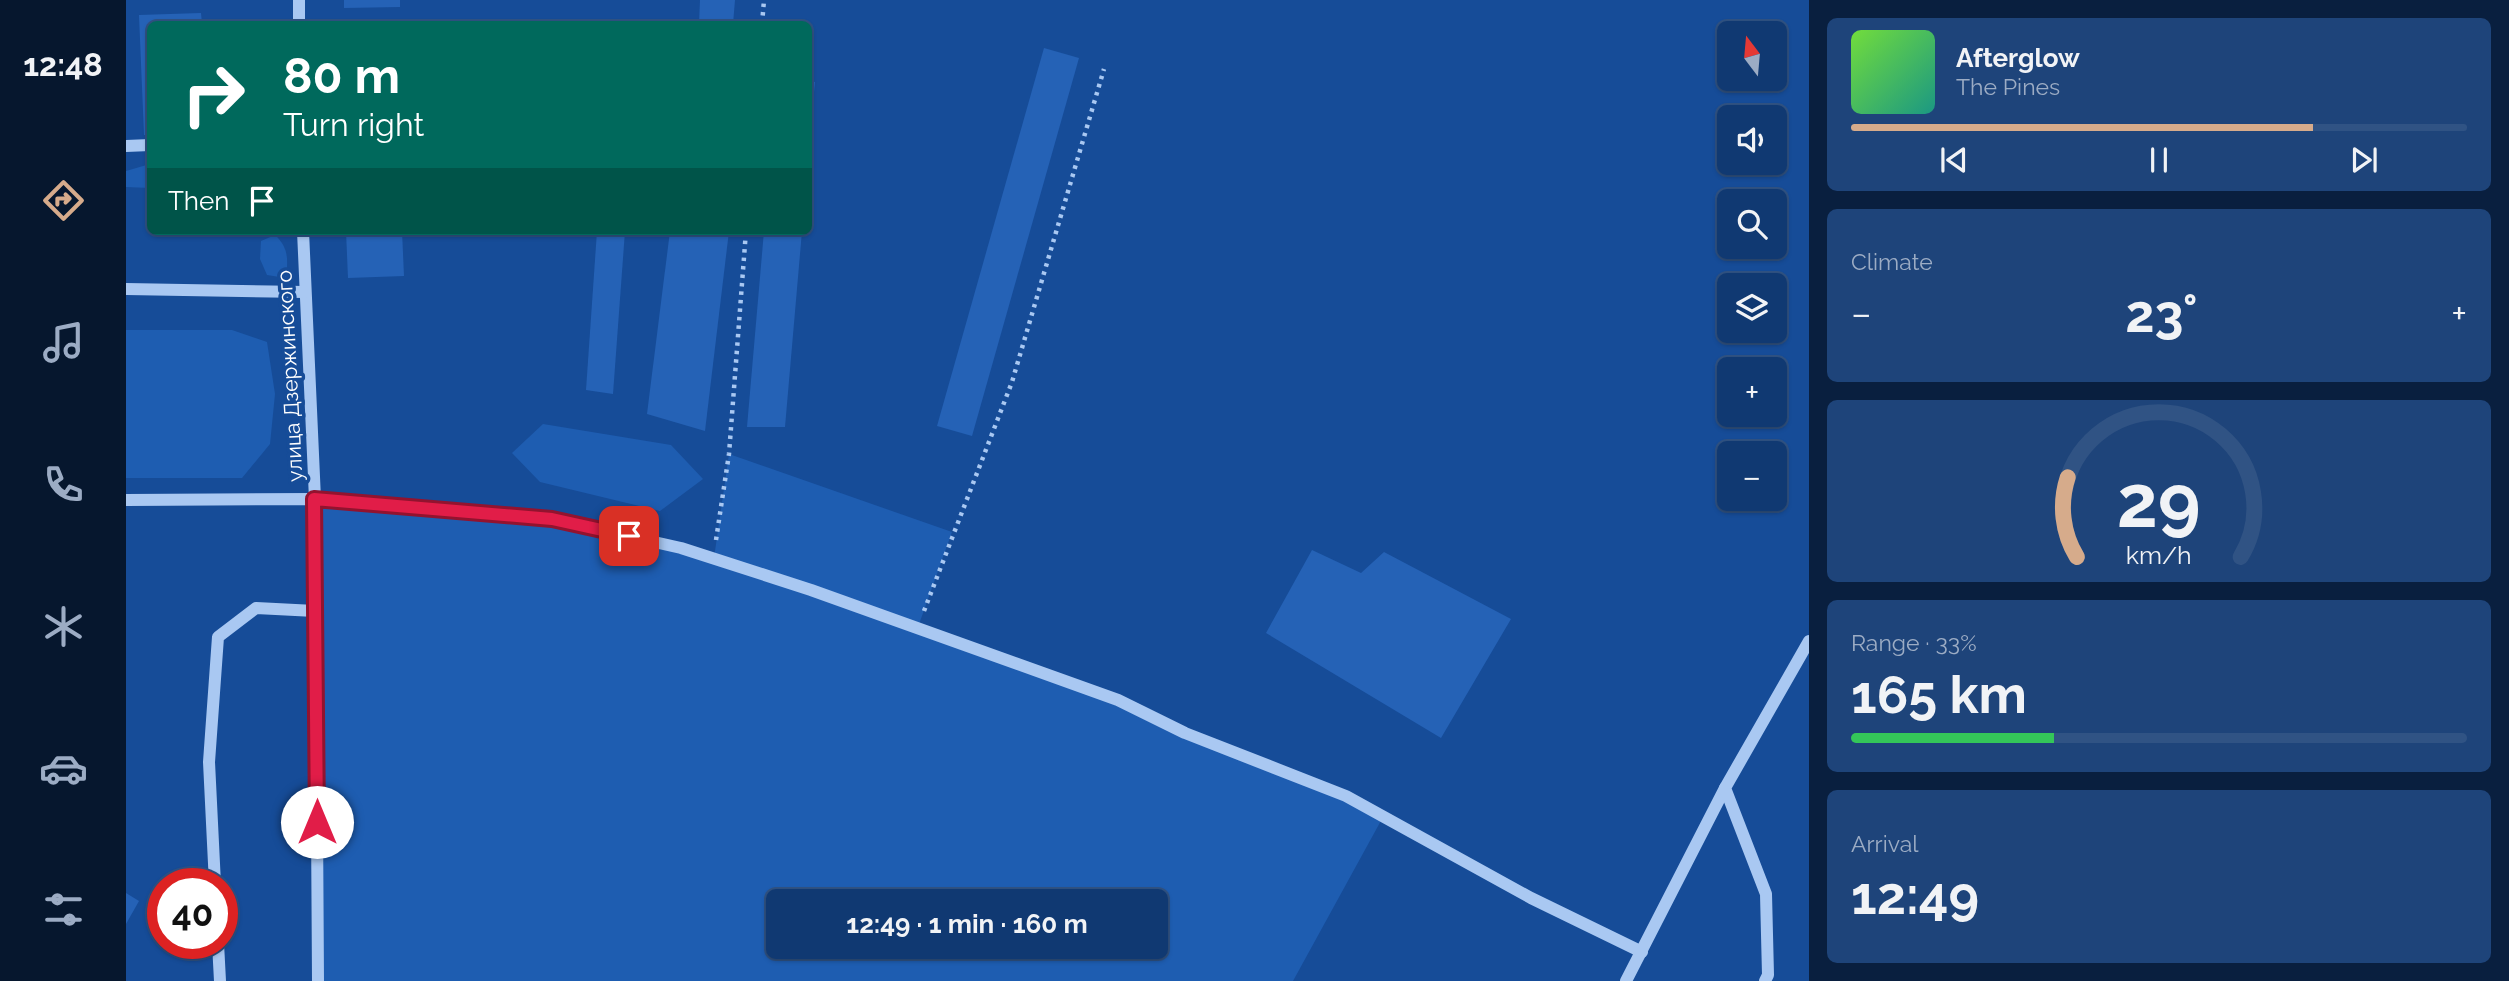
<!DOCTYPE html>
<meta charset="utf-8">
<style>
:root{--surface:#103972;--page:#1e447a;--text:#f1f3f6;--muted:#9cacc4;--line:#305384;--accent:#d6ab8b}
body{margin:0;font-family:Raleway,sans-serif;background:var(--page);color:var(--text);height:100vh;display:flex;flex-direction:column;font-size:26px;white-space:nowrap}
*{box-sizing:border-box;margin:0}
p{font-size:23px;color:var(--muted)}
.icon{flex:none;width:38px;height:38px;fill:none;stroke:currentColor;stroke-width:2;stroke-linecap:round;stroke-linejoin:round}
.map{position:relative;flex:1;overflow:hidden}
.sheet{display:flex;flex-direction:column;gap:18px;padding:18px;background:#091f3f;width:700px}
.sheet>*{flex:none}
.hud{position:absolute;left:21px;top:21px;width:665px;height:214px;border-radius:10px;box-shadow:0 2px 5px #0004,0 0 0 2px var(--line);background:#00695c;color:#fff;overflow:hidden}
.needle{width:46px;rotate:344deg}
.tools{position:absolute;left:1591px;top:21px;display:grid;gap:14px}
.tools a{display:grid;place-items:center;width:70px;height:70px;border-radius:10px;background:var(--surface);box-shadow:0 2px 5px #0004,0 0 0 2px var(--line);font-size:35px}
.speed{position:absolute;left:21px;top:868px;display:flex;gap:14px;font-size:35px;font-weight:700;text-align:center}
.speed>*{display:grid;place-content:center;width:91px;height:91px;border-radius:50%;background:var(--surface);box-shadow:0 2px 5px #0004,0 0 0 2px var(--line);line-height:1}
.speed .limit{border:10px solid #d22;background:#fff;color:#111}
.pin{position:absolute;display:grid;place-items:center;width:60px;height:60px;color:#fff;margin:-30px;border-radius:14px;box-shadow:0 4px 10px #0006}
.me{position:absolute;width:77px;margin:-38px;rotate:0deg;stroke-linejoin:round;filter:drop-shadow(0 0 5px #0008)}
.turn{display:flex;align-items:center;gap:24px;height:147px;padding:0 21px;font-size:32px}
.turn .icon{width:91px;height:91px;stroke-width:2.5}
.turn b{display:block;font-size:49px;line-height:60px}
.then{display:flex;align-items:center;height:66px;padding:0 21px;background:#0003;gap:14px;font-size:26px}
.big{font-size:52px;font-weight:700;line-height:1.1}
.sheet .tile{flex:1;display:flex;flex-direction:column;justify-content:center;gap:10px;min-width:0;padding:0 24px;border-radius:10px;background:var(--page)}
.sheet .dial{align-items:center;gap:0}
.dial svg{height:182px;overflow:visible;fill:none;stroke:var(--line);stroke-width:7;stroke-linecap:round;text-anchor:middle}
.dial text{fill:var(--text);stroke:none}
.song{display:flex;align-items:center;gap:21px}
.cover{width:84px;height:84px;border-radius:10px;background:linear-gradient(135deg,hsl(100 70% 55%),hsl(170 70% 35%))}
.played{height:7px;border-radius:4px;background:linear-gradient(90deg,var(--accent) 75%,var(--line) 75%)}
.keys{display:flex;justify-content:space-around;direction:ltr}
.heat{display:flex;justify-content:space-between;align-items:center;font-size:38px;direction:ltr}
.charge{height:10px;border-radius:5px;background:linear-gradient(90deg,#34c759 33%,var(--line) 0)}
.trip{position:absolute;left:640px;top:889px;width:402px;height:70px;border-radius:10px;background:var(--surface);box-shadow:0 2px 5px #0004,0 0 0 2px var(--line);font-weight:700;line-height:70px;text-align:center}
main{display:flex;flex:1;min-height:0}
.menu{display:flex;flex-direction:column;width:126px;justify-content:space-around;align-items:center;background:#06172e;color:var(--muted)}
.menu .icon{width:49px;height:49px}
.menu .active{color:var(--accent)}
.menu b{font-size:32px;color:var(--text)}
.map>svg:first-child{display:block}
.green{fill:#1e5db1;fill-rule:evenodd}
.building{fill:#2562b6}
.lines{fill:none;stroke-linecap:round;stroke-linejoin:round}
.path{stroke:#a9c8f2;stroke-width:4.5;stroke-dasharray:3.5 5;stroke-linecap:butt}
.minor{stroke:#a9c8f2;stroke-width:12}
.route-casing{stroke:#92132f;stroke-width:18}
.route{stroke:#e11d48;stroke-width:12}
.labels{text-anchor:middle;stroke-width:7;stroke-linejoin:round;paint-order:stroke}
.street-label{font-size:21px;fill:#fff;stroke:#164c98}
</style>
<main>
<nav class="menu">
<b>12:48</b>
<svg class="icon active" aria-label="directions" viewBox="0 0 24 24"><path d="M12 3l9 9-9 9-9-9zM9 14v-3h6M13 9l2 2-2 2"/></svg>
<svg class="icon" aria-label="music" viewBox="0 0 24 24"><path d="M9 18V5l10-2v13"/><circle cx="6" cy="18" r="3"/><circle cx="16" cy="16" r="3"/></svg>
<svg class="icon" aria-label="phone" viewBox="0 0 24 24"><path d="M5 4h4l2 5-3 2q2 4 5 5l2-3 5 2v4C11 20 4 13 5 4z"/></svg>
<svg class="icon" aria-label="climate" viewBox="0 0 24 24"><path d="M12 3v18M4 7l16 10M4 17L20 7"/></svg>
<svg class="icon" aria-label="car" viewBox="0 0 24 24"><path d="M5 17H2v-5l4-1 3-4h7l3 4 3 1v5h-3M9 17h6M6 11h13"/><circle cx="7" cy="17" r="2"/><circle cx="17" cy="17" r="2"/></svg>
<svg class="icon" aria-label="filters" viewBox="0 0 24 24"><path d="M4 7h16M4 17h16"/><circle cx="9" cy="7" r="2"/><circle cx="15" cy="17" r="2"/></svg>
</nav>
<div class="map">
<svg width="1683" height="981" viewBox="0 0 1683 981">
<rect width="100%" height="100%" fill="#164c98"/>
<g class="green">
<polygon points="24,164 24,188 0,187 0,171"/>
<path d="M 149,235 C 163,248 162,260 160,278 L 141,275 L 134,259 L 135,241 Z"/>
<polygon points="0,330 106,330 141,342 149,394 144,444 116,478 0,478"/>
<polygon points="417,424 545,445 577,479 534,511 414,482 386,453"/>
<path d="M 603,454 L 826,532 L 792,627 L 879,659 L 1257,817 L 1167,981 L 192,981 L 189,499 L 426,519 L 588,558 ZM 653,901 L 1031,901 L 1031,947 L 653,947 Z"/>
</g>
<g class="building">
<polygon points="218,0 274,0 274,7 218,8"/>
<polygon points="574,0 609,0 607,24 573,24"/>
<polygon points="75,13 76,24 24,24 24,135 18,135 13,15"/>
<polygon points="918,48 953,58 846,436 811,426"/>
<polygon points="682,81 689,82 684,132 682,132"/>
<polygon points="220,231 276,231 278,276 222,278"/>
<polygon points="471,231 499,231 487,394 460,390"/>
<polygon points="544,231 603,231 579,431 521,414"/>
<polygon points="638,231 676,231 659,427 621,427"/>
<polygon points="1186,550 1235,573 1258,552 1385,619 1315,738 1140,633"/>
<polygon points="0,893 13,901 0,924"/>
</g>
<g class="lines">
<g class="path">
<polyline points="636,24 638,0"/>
<polyline points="590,540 603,454 620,231"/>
<polyline points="798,611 886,382 978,69"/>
</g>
<g class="minor">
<polyline points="173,0 173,24"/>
<polyline points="0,146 24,145"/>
<polyline points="177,231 189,499 192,981"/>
<polyline points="0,289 179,292"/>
<polyline points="0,500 189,499 426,519 555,548 685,590 992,700 1059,733 1220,796 1405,898 1516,952"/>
<polyline points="89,884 83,762 92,637 130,608 189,611"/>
<polyline points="92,943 94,981"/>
<polyline points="1500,981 1599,788"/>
<polyline points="1639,981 1642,975 1640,894 1599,788 1683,641"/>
</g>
</g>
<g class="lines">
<defs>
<polyline id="route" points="191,822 188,499 426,519 503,536"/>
</defs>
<use href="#route" class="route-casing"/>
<use href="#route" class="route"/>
</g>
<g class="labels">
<g class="street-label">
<text transform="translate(164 376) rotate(-93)" y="7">улица Дзержинского</text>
</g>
</g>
</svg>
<div class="tools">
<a><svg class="needle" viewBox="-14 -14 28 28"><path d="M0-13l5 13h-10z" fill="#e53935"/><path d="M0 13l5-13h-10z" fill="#9cacc4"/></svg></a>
<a><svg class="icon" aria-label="sound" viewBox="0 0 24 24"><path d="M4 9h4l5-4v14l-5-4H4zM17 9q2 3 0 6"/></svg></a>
<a><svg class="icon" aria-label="search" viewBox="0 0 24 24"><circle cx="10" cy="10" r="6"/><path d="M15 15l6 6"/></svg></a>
<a><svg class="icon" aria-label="layers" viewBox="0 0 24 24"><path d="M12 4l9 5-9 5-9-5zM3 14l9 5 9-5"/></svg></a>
<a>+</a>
<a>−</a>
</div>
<div class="speed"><div class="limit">40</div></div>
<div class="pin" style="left:503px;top:536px;background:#d93025"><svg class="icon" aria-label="arrive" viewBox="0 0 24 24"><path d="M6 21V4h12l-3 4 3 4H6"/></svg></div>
<svg class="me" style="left:191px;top:822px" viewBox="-20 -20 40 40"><circle r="19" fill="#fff"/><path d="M0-13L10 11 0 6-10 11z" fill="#e11d48"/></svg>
<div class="trip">12:49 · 1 min · 160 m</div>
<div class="hud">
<div class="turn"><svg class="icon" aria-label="right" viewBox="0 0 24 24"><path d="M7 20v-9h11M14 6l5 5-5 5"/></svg><div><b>80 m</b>Turn right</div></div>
<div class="then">Then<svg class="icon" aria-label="arrive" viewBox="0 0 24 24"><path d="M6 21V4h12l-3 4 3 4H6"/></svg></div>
</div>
</div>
<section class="sheet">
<div class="tile">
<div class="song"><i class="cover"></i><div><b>Afterglow</b><p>The Pines</p></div></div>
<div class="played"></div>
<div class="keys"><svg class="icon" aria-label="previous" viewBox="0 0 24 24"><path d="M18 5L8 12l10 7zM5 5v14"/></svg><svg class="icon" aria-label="pause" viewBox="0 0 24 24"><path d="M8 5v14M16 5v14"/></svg><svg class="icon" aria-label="next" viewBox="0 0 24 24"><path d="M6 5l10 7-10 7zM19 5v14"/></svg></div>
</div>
<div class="tile"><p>Climate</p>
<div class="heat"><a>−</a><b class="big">23°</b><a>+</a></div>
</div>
<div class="tile dial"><svg viewBox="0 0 100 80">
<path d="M14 69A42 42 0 1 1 86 69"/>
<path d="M14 69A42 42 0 0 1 10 34" stroke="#d6ab8b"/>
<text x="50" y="56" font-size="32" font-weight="700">29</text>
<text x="50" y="72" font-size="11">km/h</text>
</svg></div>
<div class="tile"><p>Range · 33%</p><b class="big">165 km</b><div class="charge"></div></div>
<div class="tile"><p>Arrival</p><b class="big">12:49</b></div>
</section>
</main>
